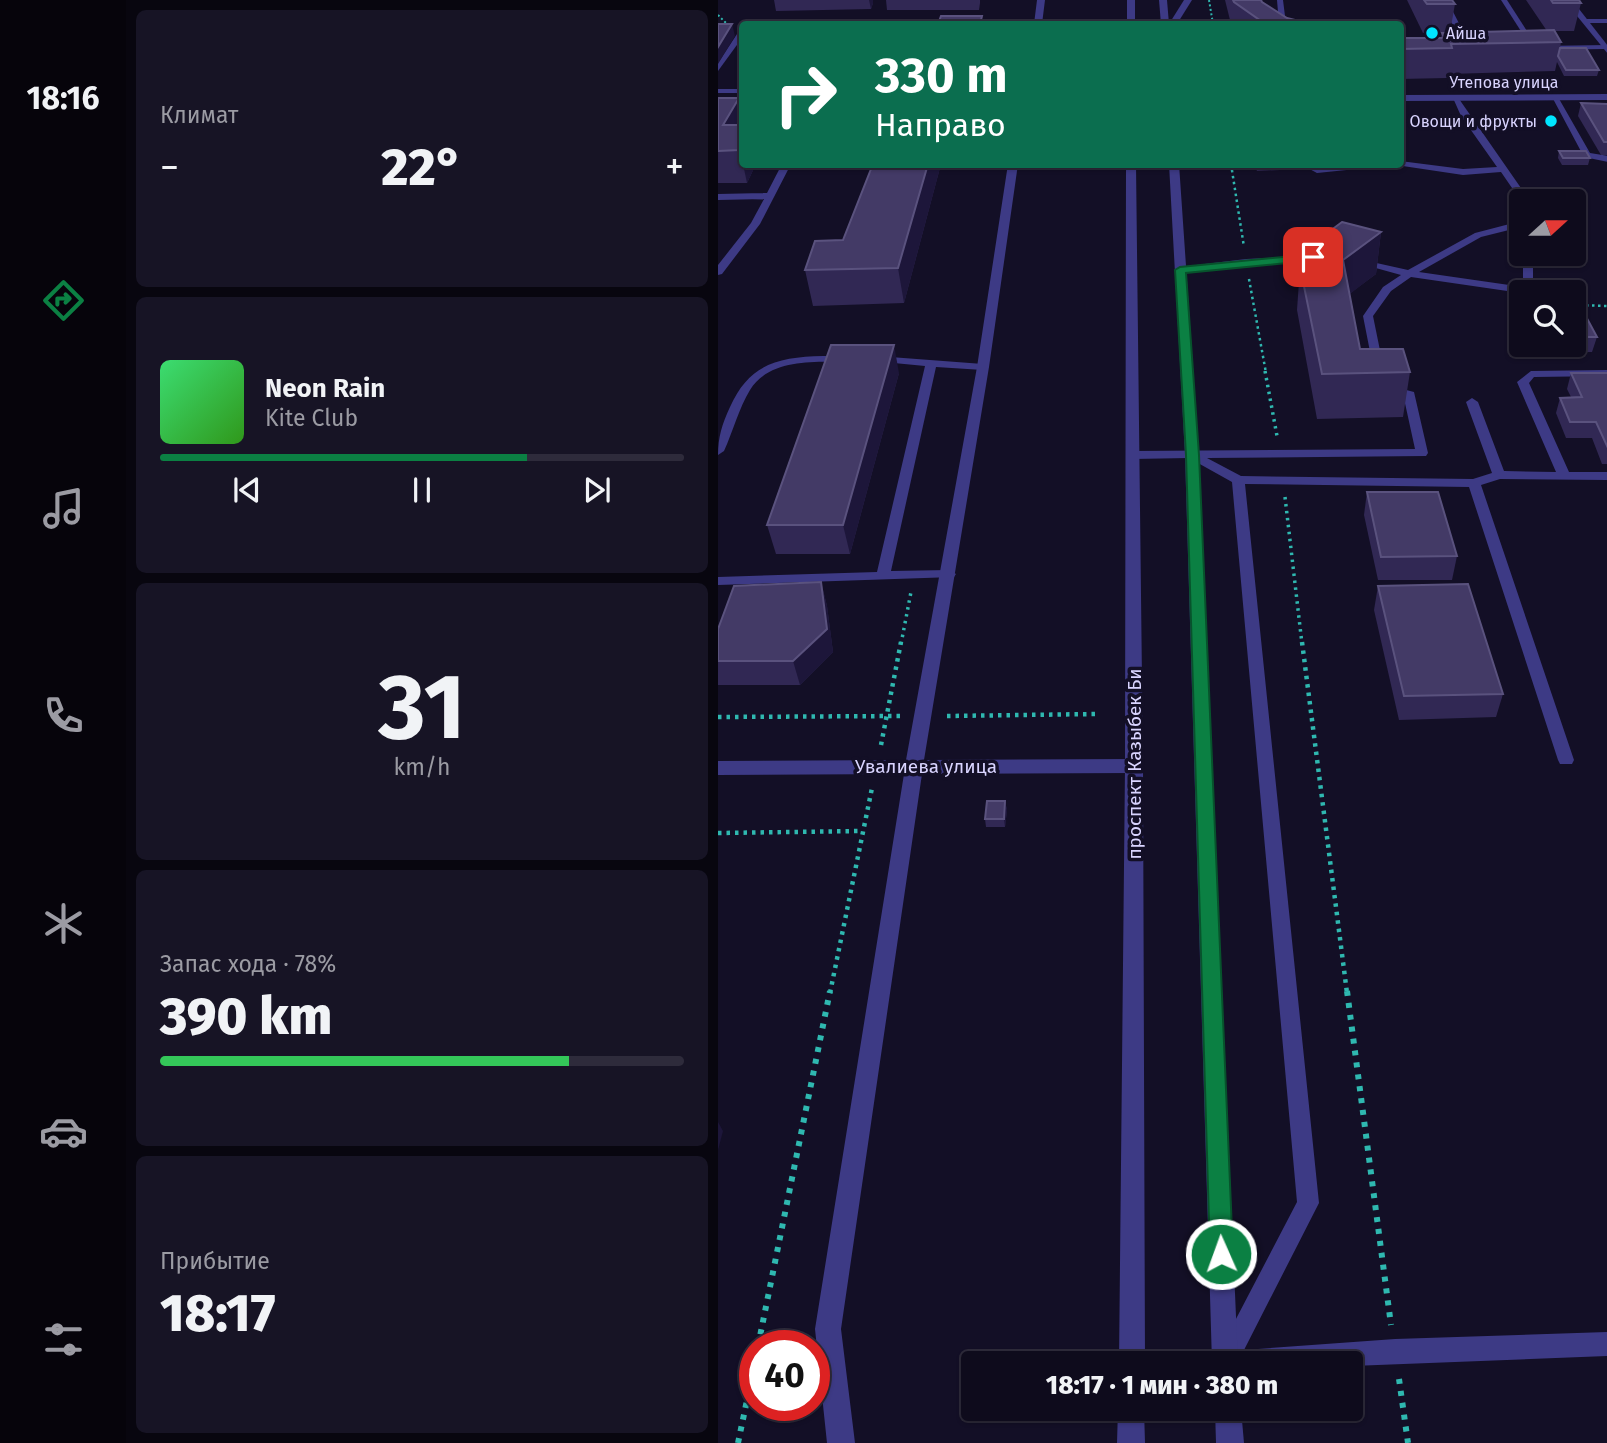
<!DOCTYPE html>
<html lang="ru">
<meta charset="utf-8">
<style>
:root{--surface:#0e0b1c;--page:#171425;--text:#f1f3f6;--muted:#9b9ba3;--line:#2e2b3b;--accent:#0b8043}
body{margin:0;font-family:"Fira Sans",sans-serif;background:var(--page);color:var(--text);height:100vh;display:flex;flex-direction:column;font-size:26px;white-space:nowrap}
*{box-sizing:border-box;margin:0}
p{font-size:23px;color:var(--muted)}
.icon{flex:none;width:38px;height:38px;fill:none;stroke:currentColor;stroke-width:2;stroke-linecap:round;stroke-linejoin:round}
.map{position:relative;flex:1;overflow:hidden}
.drawer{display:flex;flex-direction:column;gap:10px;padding:10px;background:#08060f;width:592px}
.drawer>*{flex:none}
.top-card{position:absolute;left:21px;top:21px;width:665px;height:147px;border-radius:7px;box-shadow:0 2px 5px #0004,0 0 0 2px var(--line);background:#0b6e4f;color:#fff;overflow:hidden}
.needle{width:46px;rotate:69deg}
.tools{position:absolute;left:791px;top:189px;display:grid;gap:14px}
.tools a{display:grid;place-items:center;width:77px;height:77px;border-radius:7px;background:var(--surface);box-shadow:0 2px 5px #0004,0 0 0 2px var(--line);font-size:35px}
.speed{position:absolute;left:21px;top:1330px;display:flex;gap:14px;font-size:35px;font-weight:700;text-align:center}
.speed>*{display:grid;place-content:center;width:91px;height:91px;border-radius:50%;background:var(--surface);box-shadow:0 2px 5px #0004,0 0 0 2px var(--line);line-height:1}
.speed .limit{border:10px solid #d22;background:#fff;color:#111}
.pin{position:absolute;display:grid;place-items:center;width:60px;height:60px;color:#fff;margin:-30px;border-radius:14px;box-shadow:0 4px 10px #0006}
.me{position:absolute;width:77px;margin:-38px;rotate:358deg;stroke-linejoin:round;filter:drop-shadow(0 0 5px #0008)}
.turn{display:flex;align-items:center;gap:24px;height:147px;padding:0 21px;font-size:32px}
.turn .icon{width:91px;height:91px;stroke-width:2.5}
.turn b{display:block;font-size:49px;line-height:60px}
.big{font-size:52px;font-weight:800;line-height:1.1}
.drawer .card{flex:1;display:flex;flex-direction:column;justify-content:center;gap:10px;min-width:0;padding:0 24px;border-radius:10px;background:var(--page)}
.drawer .dial{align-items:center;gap:0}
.dial b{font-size:91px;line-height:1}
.song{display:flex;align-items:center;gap:21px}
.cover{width:84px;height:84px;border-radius:10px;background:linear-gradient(135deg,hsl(140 70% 55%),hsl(110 70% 35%))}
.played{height:7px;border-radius:4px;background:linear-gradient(90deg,var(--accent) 70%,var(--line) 70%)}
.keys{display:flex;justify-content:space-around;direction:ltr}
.heat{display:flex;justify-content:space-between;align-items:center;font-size:38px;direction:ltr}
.charge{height:10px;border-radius:5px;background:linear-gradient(90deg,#34c759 78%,var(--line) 0)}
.trip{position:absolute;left:243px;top:1351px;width:402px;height:70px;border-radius:7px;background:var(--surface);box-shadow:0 2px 5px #0004,0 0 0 2px var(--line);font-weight:800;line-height:70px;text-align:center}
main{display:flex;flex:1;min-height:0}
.tabs{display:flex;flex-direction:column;width:126px;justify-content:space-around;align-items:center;background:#06040b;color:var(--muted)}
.tabs .icon{width:49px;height:49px}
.tabs .selected{color:var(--accent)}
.tabs b{font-size:32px;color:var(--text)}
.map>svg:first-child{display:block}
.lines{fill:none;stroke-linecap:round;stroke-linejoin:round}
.path-far4{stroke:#2fb8b0;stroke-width:2;stroke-dasharray:2 2.5;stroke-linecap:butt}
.path-far3{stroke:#2fb8b0;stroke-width:2.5;stroke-dasharray:2.5 3.5;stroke-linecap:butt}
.path-far2{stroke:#2fb8b0;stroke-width:3.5;stroke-dasharray:2.5 4.5;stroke-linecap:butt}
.path-far1{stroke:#2fb8b0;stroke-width:4.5;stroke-dasharray:3.5 5;stroke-linecap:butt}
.path{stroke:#2fb8b0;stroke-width:6;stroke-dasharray:5 7;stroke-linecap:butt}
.service{fill:#3d3a85;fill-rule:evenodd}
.minor{fill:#3d3a85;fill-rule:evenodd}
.tertiary{fill:#3d3a85;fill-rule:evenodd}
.wall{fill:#312854}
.shaded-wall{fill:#1d163a}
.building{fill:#433a66;stroke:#5a527e;stroke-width:2}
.route{fill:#0b8043;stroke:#07532c;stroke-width:2}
.poi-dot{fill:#00e5ff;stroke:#130f26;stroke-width:2.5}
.labels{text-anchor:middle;stroke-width:7;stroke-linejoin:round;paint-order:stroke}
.far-poi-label{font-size:16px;fill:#d9d4ff;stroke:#130f26;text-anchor:start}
.far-street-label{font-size:16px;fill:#d9d4ff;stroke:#130f26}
.street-label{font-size:19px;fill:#d9d4ff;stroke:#130f26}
</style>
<main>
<nav class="tabs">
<b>18:16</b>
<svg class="icon selected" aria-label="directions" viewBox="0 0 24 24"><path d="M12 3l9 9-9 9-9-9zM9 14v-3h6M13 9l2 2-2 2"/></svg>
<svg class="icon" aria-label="music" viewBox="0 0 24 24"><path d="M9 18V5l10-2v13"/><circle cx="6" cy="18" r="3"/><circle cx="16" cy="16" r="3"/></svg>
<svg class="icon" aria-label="phone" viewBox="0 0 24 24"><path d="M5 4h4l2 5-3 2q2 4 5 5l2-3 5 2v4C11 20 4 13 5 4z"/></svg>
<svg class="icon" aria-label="climate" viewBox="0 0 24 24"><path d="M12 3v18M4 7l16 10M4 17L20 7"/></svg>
<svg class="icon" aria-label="car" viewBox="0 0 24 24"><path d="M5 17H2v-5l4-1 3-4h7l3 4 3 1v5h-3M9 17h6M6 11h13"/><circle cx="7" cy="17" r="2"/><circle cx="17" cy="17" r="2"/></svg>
<svg class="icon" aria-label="filters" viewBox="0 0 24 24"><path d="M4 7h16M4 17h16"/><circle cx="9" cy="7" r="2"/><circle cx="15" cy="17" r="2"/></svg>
</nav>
<section class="drawer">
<div class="card"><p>Климат</p>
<div class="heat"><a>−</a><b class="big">22°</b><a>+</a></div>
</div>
<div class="card">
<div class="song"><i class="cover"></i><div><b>Neon Rain</b><p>Kite Club</p></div></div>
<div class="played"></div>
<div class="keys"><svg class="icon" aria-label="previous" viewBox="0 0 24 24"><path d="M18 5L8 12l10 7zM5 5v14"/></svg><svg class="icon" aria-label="pause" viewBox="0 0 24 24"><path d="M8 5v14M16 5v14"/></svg><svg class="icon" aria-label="next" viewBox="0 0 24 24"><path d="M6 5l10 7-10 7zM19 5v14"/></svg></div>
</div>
<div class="card dial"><b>31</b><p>km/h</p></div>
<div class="card"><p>Запас хода · 78%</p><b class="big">390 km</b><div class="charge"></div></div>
<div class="card"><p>Прибытие</p><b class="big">18:17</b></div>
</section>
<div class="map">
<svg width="890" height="1443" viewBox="0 0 890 1443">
<rect width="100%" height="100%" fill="#130f26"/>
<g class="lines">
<g class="path-far4">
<polyline points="491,0 495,24"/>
<polyline points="0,15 10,25"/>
</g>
<g class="path-far3">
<polyline points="513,164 526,247"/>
<polyline points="531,279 548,373"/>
<polyline points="856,305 890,306"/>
</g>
<g class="path-far2">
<polyline points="547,371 559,436"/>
<polyline points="567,497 584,644"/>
<polyline points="183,644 193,592"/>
</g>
<g class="path-far1">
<polyline points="584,642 629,993"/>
<polyline points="229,716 379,714"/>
<polyline points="0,717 182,716"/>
<polyline points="163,745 183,642"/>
<polyline points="0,833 144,831"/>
<polyline points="112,993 154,788"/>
</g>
<g class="path">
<polyline points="629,991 673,1325"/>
<polyline points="40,1346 112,991"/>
<polyline points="681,1379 690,1443"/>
<polyline points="20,1443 37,1362"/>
</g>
<g class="service">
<polygon points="559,0 565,0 568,24 561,24"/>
<polygon points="723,0 729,0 747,35 761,38 761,42 741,39"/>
<polygon points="783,0 789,0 816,42 810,42"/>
<polygon points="863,19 890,19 890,23 866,23"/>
<polygon points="320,21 323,24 177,24 181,22"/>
<polygon points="21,31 24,31 24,38 0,71 0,63"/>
<polygon points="889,45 886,49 823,50 819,48 823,46"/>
<rect x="0" y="89" width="24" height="4"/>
<polygon points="833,95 840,97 872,153 890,156 890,162 866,157"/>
<polygon points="739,96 812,201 803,201 783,172 745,175 678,165 599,173 582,164 600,167 682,164 682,161 745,169 779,167 743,116 735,98"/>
<polygon points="64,164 73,164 42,224 4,274 0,275 0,265 33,223 46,199 0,200 0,194 49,193"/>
<polygon points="803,221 803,227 763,237 701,272 805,287 805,254 815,254 815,292 803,293 693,277 673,291 655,316 666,370 656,372 645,316 665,287 683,275 636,262 636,258 690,270 757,233"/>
<polygon points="607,255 612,258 611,260 528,265 462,273 457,270 462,267 528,259"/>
<path d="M 105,356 L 130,356 L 136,359 L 130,362 C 98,362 52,358 32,390 C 21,408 15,431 6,451 L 0,455 C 0,437 4,424 12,407 C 31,364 60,357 105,356 Z"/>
<polygon points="159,356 265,364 271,367 265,370 218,367 173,571 231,570 238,574 236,577 0,585 0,577 159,572 207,366 155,361 155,357"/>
<polygon points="890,370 890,376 816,377 811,383 851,472 890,472 890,480 782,479 763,485 856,760 854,764 842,764 840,760 751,487 527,484 601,1203 526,1350 677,1339 890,1332 890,1356 634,1366 634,1363 495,1363 579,1202 514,482 471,458 415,459 409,455 415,451 697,449 685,394 665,390 663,388 669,385 696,392 710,453 708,456 489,458 523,476 755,479 774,473 748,402 754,398 760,402 786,471 838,472 799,382 813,371"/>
</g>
<g class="minor">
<polygon points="319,0 327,0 324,24 316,24"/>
<polygon points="466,0 474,0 459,24 451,24"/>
<polygon points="846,0 854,0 890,46 890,54"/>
<polygon points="890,94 890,100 682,101 682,95"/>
<polygon points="290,164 300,164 271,367 206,760 416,759 422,761 425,766 422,771 416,773 204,774 123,1329 137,1443 109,1443 97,1329 186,774 0,775 0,761 188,760 259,367"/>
</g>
<g class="tertiary">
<rect x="409" y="0" width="8" height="24"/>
<polygon points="441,0 449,0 451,24 443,24"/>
<polygon points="408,164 418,164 425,766 427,1363 401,1363 407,766"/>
<polygon points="451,164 461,164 481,455 520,1363 494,1363 467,455"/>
<polygon points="400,1409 426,1409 427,1443 399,1443"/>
<polygon points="497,1409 523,1409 526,1443 498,1443"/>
</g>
</g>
<g class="wall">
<polygon points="56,0 155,0 155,3 153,9 58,11"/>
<polygon points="168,0 262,0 262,3 261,10 169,10"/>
<polygon points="507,0 543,0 544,2 569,18 593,24 513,24"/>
<polygon points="689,0 734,0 737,4 732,32 705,33"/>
<polygon points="808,0 861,0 863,3 856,31 837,31 843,42 842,48 881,70 879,76 846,76 839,62 837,71 730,74 729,78 682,79 682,38 723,38 724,33 829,31"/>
<polygon points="0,98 24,114 24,164 38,164 29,183 0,183"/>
<polygon points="863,103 890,104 890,155 883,155 860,116"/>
<polygon points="841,151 872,158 870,165 844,165 840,158"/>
<polygon points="141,164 223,164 186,303 95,306 87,270 125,240 153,170 142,170"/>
<polygon points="536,164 562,164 562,170 539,171"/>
<polygon points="663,232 658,274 631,294 642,349 692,372 685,417 599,419 579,310 582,267"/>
<polygon points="856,311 879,337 874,352 811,352 808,345 856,345"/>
<polygon points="803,314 803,333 801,327"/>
<polygon points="181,373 132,554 58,554 49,525"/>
<polygon points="853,373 890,373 890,464 884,464 874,438 848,438 838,413 842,398 853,397 849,389"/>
<polygon points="649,492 739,556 734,580 660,580 646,515"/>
<polygon points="103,582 109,606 115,652 82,685 0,685 0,629"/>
<polygon points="660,586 785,694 778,717 681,720 656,610"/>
<polygon points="287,801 289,810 287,827 268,827 267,819"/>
</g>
<g class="shaded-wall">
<polygon points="151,0 155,0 155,3 153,9"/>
<polygon points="14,24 17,36 0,64 0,47"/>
<polygon points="21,98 24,114 24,135 5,125"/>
<polygon points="24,144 24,164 21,150"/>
<polygon points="25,164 38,164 29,183"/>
<polygon points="210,164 223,164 186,303 180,268"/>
<polygon points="663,232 658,274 620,303 625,260"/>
<polygon points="176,345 181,373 132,554 125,525"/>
<polygon points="103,582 109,606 115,652 82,685 75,661"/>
<polygon points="287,801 289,810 287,827 286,819"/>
<polygon points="0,1122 5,1131 0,1150"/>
</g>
<g class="building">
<polygon points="515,0 543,0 544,2 569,18 593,24 549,24 546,23 516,2"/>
<polygon points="706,0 734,0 737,4 709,4"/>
<polygon points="833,0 861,0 863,3 835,3"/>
<polygon points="223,16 264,16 262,24 220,24"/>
<polygon points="0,24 14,24 0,47"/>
<polygon points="836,30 843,42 733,44 734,48 682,49 682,38 726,38 724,33"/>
<polygon points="842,48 868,48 881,70 848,70 840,56"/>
<polygon points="0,98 21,98 5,125 24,125 24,144 21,150 0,151"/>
<polygon points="863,103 890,104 890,142 886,142"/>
<polygon points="841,151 868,151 872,158 845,158"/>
<polygon points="155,164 210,164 180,268 87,270 97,241 125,240"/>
<polygon points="624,222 663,232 625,260 642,349 685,349 692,372 604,374 582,267 592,246"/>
<polygon points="856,311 865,311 879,337 856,337"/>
<polygon points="113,345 176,345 125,525 49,525"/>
<polygon points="853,373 890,373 890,448 878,422 852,422 842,398 864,397"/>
<polygon points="649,492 720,492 739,556 663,557"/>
<polygon points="103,582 109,629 75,661 0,661 0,629 16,586"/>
<polygon points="750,584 785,694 686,696 660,586"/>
<polygon points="269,801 287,801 286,819 267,819"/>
</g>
<polygon class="route" points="595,254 599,260 468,273 481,455 515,1254 511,1262 503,1266 496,1262 492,1254 468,455 457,270 462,267"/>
<g class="poi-dot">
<circle cx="714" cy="33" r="7"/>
<circle cx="833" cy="121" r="7"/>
</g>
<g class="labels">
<g class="far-poi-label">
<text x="728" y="39">Айша</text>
<text x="819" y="127" text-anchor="end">Овощи и фрукты</text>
</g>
<g class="far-street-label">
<text x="786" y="88">Утепова улица</text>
</g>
<g class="street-label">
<text transform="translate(416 764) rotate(-90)" y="7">проспект Казыбек Би</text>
<text x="208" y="773">Увалиева улица</text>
</g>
</g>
</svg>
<div class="tools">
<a><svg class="needle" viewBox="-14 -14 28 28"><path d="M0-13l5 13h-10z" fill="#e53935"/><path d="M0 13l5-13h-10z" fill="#9b9ba3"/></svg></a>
<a><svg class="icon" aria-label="search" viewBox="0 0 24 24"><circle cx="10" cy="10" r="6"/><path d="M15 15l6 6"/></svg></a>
</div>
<div class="speed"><div class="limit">40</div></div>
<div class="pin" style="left:595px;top:257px;background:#d93025"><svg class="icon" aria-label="arrive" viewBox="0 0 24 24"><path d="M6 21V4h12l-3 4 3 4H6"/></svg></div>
<svg class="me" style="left:503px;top:1254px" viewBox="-20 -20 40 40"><circle r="17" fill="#0b8043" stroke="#fff" stroke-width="3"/><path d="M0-11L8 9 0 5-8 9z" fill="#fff"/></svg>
<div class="trip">18:17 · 1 мин · 380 m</div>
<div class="top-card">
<div class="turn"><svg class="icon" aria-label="right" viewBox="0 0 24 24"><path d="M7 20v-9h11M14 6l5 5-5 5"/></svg><div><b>330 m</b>Направо</div></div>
</div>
</div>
</main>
